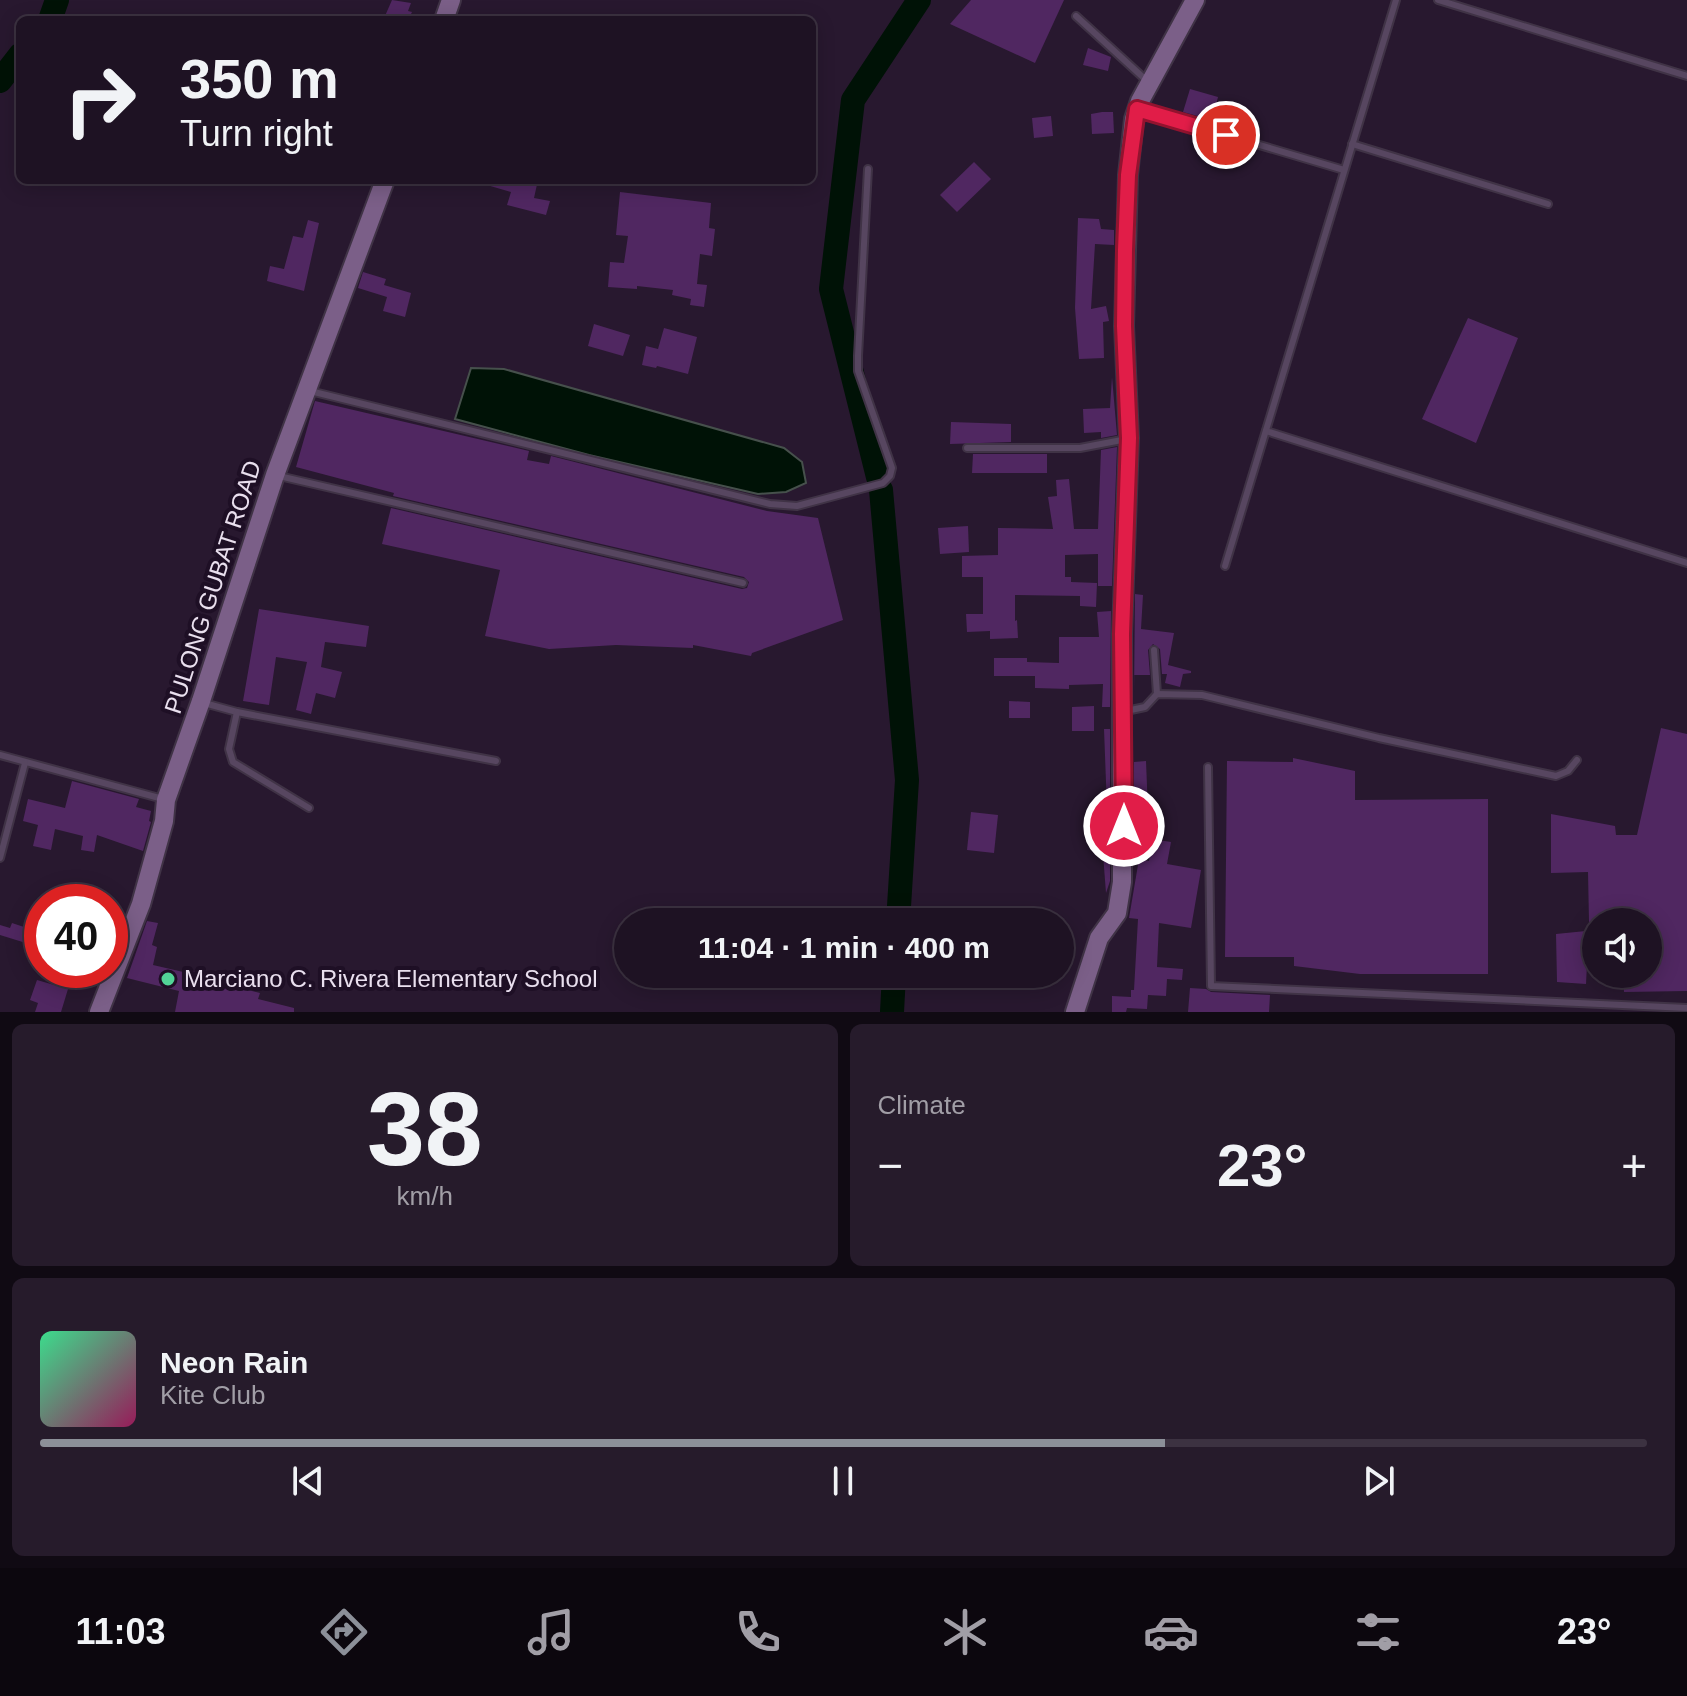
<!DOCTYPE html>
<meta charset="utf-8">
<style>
:root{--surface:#1e1223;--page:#261b2b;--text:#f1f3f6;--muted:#a19ea6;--line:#3c3241;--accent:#8c9099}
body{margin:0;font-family:Arial,sans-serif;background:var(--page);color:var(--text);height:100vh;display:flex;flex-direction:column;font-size:30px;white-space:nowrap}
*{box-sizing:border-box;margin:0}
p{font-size:26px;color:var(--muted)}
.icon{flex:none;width:44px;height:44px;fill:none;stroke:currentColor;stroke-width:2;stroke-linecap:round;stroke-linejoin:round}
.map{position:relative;height:1012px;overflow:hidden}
.side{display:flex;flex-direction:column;gap:12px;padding:12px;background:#100a13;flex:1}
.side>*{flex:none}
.hud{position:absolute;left:16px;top:16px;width:800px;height:168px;border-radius:12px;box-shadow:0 4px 20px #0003,0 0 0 2px var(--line);background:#1e1223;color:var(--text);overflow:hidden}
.buttons{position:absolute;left:1582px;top:908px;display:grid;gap:16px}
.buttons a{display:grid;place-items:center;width:80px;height:80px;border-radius:50%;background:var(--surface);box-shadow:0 4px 20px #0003,0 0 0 2px var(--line);font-size:40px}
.speed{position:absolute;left:24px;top:884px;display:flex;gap:16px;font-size:40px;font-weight:700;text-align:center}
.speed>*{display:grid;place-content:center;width:104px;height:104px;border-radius:50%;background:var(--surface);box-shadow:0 4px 20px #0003,0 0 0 2px var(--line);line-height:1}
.speed .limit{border:12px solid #d22;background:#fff;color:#111}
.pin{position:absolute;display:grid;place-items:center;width:68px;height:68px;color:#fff;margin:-34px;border:4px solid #fff;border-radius:50%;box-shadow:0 2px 8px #0007}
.me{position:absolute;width:88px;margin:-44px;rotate:0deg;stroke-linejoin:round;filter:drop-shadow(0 0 6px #0008)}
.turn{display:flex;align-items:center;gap:28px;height:168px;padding:0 32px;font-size:36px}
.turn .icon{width:104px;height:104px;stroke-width:2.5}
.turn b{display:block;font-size:56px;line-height:68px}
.big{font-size:60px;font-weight:700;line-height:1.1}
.side .widget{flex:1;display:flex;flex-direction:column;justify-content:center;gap:12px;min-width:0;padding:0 28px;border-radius:12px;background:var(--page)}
.side .dial{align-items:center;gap:0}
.dial b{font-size:104px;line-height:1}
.song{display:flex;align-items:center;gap:24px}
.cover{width:96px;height:96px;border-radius:12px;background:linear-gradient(135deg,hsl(150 70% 55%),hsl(330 70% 35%))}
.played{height:8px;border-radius:4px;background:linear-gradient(90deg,var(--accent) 70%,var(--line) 70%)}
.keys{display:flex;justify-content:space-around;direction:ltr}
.heat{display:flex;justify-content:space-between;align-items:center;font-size:44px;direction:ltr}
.side .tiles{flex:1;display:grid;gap:12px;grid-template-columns:1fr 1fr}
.widget:last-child{grid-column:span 2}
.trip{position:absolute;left:614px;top:908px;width:460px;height:80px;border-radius:40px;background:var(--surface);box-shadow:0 4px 20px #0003,0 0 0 2px var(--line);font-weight:700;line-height:80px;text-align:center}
.menu{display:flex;height:128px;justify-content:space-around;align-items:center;background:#0c070e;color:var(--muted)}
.menu .icon{width:56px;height:56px}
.menu .active{color:var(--accent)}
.menu b{font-size:36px;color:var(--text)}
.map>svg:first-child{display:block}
.water{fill:#001206;stroke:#46504c;stroke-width:2}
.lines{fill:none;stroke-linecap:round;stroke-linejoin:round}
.river{stroke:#001206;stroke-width:24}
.building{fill:#502761}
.lane-casing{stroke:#403346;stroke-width:10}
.secondary-casing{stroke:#403346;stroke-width:22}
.lane{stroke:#574660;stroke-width:6}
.secondary{stroke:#7b5f88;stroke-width:18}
.route-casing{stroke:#92132f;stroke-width:20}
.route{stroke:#e11d48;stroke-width:14}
.poi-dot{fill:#52d397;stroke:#1e0f25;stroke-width:3}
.labels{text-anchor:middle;stroke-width:8;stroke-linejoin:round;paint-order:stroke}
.street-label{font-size:24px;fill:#e9dfee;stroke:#1e0f25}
.poi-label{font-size:24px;fill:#e9dfee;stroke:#1e0f25;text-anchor:start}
</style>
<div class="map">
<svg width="1687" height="1012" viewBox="0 0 1687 1012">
<rect width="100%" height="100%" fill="#28182f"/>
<polygon class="water" points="471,368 504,369 784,448 802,462 806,483 786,492 758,494 589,455 455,419"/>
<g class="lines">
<g class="river">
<polyline points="50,20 57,0"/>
<polyline points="0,81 20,55"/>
<polyline points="878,477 831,289 853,100 919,0"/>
<polyline points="881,490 907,780 898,922"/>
<polyline points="892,1012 894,974"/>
</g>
</g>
<g class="building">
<polygon points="392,0 411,3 408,11 412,12 408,20 397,20 385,16"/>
<polygon points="971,0 1064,0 1035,63 950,24"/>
<polygon points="1088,48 1111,57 1108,71 1083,65"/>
<polygon points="1190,89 1218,97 1212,120 1183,112"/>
<polygon points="1102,112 1113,112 1114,133 1092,134 1091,114"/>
<polygon points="1051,116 1053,136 1034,138 1032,118"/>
<polygon points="974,162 991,179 957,212 940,195"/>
<polygon points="481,180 538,180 534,198 550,201 546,215 507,205 511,192 480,183"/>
<polygon points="620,192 711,203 709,228 715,229 712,256 700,254 697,284 707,285 704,307 690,305 691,299 672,295 673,290 637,286 637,289 608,287 610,262 624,263 628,236 616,235"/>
<polygon points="1078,218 1099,219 1101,229 1114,230 1114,245 1095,244 1091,309 1106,306 1109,321 1103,322 1104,358 1079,359 1075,308"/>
<polygon points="308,220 319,223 304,291 267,281 270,266 284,269 293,236 303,238"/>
<polygon points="363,272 386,279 384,285 411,293 405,317 383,311 387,297 358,288"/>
<polygon points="1468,318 1518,338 1476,443 1422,419"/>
<polygon points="594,324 630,335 623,356 588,346"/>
<polygon points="664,328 697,337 688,374 657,366 656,368 642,365 646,346 658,349"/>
<polygon points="1112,377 1117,435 1101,438 1101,432 1084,433 1083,409 1110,408"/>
<polygon points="315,401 529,451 527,460 549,464 551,456 767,511 818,518 843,620 752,653 751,656 693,645 693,648 616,645 549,649 485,636 500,570 382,544 391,508 742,589 747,588 749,582 744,577 393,496 394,493 296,467"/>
<polygon points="951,422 1011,424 1011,442 950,444"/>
<polygon points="1117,447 1112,586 1098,586 1098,554 1065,555 1065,577 1071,577 1071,582 1097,583 1096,607 1080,606 1080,596 1015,595 1015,621 1017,620 1018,638 990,639 990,631 967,632 966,614 983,614 983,577 962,577 962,556 998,555 998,528 1053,529 1048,497 1057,496 1056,480 1069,479 1074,529 1098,529 1101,450"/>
<polygon points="973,454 1047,454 1047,473 972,473"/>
<polygon points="968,526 969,552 940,554 938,528"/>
<polygon points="1135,594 1143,595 1141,629 1174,633 1168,665 1191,671 1191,673 1183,674 1180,687 1165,683 1167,674 1162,674 1160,649 1153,644 1148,650 1150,675 1134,675 1134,692"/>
<polygon points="259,609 369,626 366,647 325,642 321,667 342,672 335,698 316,693 311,714 296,710 307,662 276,657 269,705 243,701"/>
<polygon points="1111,611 1110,707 1102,707 1103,684 1069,685 1069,689 1035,688 1035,676 994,676 994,658 1027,658 1027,662 1059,663 1059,637 1099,637 1097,612"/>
<polygon points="1009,701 1030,702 1030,718 1009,718"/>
<polygon points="1094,706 1094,731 1072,731 1072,707"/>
<polygon points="1661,728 1687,734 1687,991 1624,992 1623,974 1648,974 1648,922 1589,922 1588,872 1551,873 1551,814 1615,826 1616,835 1637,835"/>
<polygon points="1104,729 1110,729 1110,881 1106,893 1103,854 1105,827 1102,827 1105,809 1107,809"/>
<polygon points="1293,758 1355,771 1355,800 1488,799 1488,974 1360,974 1294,966 1294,957 1225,957 1227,761 1293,762"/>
<polygon points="1146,761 1149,836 1134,836 1134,762"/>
<polygon points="72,781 139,799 136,807 151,811 149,821 151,822 143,851 97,835 94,852 81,850 83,836 55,829 51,850 33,846 38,825 23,821 28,799 65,808"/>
<polygon points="971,812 998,815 994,853 967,850"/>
<polygon points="1152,839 1171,842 1167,864 1201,870 1191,928 1159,923 1157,967 1183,969 1182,980 1167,979 1166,996 1148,995 1147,1009 1127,1008 1126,1012 1112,1012 1112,996 1131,997 1131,990 1134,990 1138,919 1129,918 1139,859 1149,861"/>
<polygon points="147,921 158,923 152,945 157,947 153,965 192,974 193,971 214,976 213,981 260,993 258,999 294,1008 294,1012 175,1012 179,991 127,978"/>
<polygon points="12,923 42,933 42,948 0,935 0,925 10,928"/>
<polygon points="1596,930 1596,963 1587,964 1586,984 1557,982 1556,934"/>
<polygon points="37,980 68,989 61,1012 35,1012 38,1003 30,1000"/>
<polygon points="1190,988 1206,989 1211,992 1270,995 1269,1012 1188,1012"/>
</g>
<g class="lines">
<defs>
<g id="lane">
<polyline points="1438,0 1687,76"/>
<polyline points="1076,16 1146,80"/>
<polyline points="1141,110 1344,170"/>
<polyline points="1352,144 1548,204"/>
<polyline points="310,391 770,504 797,506 883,483 890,476 892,468 858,371 858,356 868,169"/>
<polyline points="1266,431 1687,563"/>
<polyline points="967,448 1080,448 1127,439"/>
<polyline points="279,476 743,583"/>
<polyline points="1225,566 1396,0"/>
<polyline points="1154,650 1157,694"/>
<polyline points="204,703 237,712 496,761"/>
<polyline points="1126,711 1145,707 1157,694 1202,695 1379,738 1556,776 1568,771 1577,760"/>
<polyline points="237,712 229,749 233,762 309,808"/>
<polyline points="0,755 163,799"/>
<polyline points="1208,767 1211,986 1687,1008"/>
<polyline points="0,858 25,763"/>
</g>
<g id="secondary">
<polyline points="444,20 451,0"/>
<polyline points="99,1012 141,904 164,821 166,800 201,701 275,475 385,180"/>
<polyline points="1075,1012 1099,938 1117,913 1122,882 1122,634 1129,438 1124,326 1128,175 1134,119 1140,101 1195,0"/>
</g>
</defs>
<use href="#lane" class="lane-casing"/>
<use href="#secondary" class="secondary-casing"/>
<use href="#lane" class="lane"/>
<use href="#secondary" class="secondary"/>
</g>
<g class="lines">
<defs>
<polyline id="route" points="1124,826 1122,634 1129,438 1124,326 1125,250 1128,175 1137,109 1226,135"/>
</defs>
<use href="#route" class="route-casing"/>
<use href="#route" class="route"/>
</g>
<circle class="poi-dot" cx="168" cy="979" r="8"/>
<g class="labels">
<g class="street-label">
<text transform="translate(213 587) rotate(-72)" y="8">PULONG GUBAT ROAD</text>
</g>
<g class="poi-label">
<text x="184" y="987">Marciano C. Rivera Elementary School</text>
</g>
</g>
</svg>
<div class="buttons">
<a><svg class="icon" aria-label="sound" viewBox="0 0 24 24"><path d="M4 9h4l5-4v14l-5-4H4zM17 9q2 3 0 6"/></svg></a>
</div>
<div class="speed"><div class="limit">40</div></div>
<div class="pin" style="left:1226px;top:135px;background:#d93025"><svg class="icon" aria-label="arrive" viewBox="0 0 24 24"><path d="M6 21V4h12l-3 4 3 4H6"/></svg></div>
<svg class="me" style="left:1124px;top:826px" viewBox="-20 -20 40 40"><circle r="17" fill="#e11d48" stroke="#fff" stroke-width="3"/><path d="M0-11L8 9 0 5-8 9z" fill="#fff"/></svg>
<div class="trip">11:04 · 1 min · 400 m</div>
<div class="hud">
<div class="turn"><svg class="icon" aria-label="right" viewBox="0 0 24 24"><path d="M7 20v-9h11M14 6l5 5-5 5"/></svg><div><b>350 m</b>Turn right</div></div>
</div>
</div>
<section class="side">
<div class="tiles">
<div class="widget dial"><b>38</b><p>km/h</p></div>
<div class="widget"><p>Climate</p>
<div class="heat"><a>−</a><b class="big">23°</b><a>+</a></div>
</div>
<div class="widget">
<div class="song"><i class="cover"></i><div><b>Neon Rain</b><p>Kite Club</p></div></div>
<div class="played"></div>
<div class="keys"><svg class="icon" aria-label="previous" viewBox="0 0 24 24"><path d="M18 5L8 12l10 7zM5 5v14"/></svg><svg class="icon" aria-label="pause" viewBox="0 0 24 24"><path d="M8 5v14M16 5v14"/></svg><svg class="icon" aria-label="next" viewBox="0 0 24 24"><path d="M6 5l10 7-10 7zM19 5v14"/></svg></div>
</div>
</div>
</section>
<nav class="menu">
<b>11:03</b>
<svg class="icon active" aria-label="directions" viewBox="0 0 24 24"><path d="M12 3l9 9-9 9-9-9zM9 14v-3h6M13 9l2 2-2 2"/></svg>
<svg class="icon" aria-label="music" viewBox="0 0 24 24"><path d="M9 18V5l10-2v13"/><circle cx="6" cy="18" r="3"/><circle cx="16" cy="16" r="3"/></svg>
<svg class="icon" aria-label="phone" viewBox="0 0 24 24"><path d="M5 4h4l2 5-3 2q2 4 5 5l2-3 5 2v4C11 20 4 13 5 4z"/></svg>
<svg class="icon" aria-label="climate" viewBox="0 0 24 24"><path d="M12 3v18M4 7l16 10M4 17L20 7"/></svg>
<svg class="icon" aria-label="car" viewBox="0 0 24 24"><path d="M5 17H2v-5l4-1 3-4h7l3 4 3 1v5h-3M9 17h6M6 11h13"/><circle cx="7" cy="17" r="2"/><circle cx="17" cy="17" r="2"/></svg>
<svg class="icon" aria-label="filters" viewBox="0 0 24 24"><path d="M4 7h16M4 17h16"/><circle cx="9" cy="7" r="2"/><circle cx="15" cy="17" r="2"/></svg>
<b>23°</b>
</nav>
